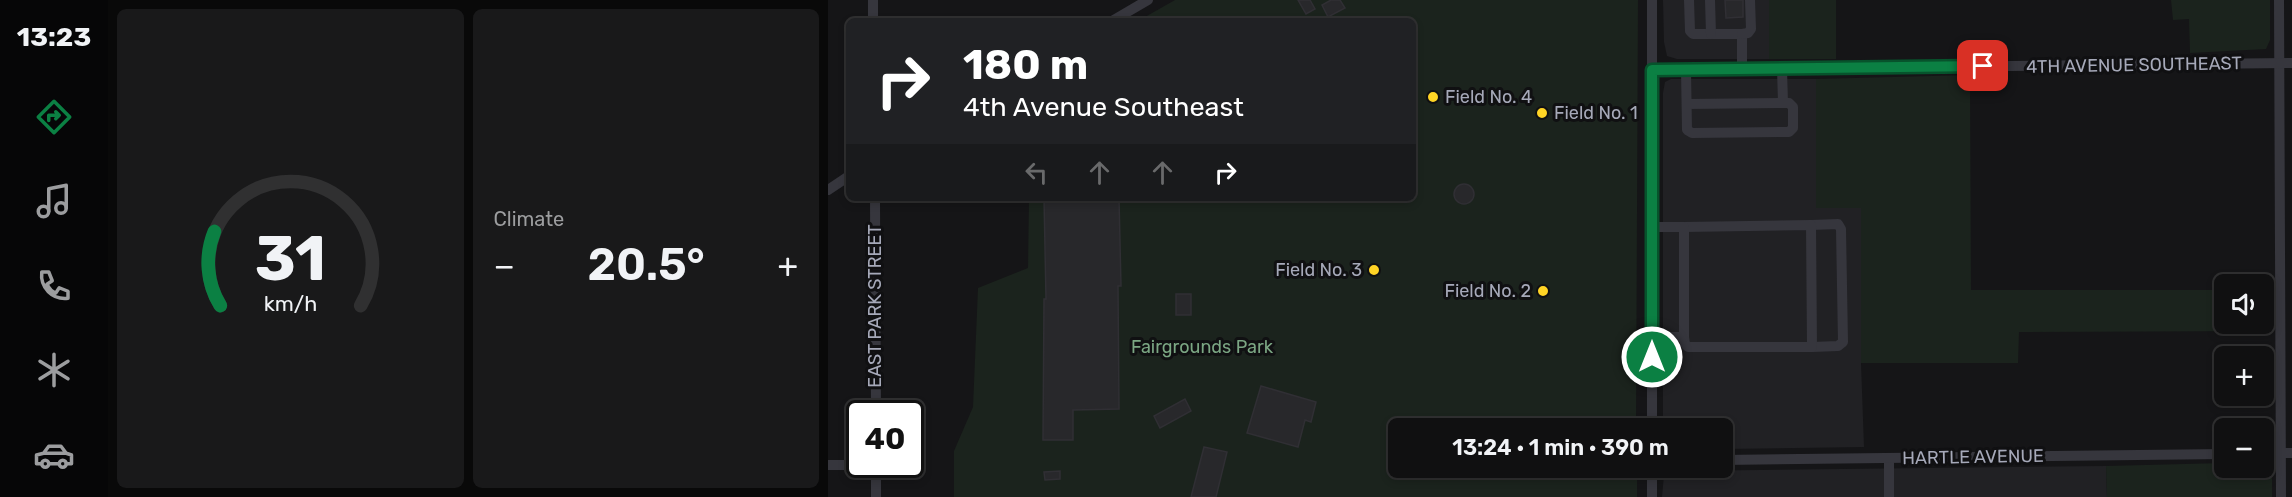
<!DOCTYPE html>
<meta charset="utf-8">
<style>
:root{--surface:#101011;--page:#19191a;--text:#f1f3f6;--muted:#9c9d9f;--line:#303031;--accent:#0b8043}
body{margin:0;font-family:Rubik,sans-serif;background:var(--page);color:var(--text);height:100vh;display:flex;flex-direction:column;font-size:22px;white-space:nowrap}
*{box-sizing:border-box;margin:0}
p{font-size:20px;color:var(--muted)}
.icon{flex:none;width:33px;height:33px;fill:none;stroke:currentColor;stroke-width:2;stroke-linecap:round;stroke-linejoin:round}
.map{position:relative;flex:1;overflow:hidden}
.side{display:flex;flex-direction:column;gap:9px;padding:9px;background:#090909;width:720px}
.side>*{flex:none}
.banner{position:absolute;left:18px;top:18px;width:570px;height:183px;border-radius:9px;box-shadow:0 3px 9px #0003,0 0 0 2px var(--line);background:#202124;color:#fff;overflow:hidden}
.fabs{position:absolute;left:1386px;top:274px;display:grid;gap:12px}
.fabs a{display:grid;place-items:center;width:60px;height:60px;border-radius:9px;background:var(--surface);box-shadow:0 3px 9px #0003,0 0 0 2px var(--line);font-size:30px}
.speed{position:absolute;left:18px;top:400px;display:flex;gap:12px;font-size:30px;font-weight:700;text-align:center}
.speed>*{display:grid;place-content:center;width:78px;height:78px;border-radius:50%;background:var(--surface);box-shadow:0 3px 9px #0003,0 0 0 2px var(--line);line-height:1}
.speed .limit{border:3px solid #111;border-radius:9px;background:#fff;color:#111}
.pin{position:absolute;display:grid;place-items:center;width:51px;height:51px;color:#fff;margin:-26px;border-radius:12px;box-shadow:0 3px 9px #0006}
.me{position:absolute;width:66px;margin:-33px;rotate:0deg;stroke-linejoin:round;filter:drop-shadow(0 0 4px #0008)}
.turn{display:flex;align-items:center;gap:21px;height:126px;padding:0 18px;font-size:27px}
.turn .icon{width:78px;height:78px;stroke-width:2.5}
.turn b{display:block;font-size:42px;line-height:51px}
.lanes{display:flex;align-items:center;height:57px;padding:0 18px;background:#0003;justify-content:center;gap:30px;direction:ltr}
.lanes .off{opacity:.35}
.big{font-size:45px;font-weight:600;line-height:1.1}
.side .widget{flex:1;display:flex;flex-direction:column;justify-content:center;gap:9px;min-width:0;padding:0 21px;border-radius:9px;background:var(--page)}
.side .dial{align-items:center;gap:0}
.dial svg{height:156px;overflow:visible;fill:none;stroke:var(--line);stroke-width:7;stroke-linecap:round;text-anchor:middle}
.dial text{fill:var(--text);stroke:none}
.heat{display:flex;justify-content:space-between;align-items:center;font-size:33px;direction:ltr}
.side .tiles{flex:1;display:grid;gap:9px;grid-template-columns:repeat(2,1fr)}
.trip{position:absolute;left:560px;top:418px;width:345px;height:60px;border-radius:9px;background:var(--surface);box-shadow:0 3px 9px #0003,0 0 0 2px var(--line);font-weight:600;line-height:60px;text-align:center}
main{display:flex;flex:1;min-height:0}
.menu{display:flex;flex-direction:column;width:108px;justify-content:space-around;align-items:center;background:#060607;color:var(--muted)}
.menu .icon{width:42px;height:42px}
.menu .active{color:var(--accent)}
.menu b{font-size:27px;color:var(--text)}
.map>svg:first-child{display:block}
.built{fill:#212124}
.green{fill:#1b231d}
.building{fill:#28282b;stroke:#302f34;stroke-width:1.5}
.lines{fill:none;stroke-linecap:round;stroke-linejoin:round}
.minor{stroke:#36363d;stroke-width:10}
.route-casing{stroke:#07532c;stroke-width:15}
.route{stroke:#0b8043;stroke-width:10}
.poi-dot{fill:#ffd425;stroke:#101012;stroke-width:2}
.labels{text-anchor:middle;stroke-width:6;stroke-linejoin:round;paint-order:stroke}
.street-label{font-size:18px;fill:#a6a9b9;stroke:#101012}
.poi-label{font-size:18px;fill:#a6a9b9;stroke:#101012;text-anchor:start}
.park-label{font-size:18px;fill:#7ba683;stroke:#101012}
</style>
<main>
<nav class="menu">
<b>13:23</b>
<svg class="icon active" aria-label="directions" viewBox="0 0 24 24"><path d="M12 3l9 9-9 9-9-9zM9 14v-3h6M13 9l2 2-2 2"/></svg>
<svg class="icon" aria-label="music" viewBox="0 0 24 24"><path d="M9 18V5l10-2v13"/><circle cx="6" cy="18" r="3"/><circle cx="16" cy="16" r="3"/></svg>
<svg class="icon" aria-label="phone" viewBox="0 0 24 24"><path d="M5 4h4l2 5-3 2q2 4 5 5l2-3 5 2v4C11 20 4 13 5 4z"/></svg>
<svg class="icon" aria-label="climate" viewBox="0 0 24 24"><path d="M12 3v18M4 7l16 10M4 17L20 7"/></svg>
<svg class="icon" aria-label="car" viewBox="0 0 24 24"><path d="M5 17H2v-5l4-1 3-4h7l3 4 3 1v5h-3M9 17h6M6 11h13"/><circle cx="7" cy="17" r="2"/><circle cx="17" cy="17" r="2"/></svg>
</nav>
<section class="side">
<div class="tiles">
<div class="widget dial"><svg viewBox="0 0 100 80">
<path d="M14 69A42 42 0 1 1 86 69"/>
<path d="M14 69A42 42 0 0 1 11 31" stroke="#0b8043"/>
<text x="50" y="56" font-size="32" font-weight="700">31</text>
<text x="50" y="72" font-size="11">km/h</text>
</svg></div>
<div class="widget"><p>Climate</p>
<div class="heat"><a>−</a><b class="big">20.5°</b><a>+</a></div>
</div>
</div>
</section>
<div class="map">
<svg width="1464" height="497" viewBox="0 0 1464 497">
<rect width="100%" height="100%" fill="#151517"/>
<g class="built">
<polygon points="835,0 941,0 941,59 849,59 839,56 836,42"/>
<polygon points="843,79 988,79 988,208 1033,208 1033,363 1036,447 894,449 894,429 835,429 835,93 837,82"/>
<polygon points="1278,466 1279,497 834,497 836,475 850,471"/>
</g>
<g class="green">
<polygon points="347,0 810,0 808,429 570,429 570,468 809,468 809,497 126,497 126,451 145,407 150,288 200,268 201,198 585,198 585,21 310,21"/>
<rect x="941" y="0" width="67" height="59"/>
<polygon points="1343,0 1442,0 1442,40 1438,49 1362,53 1361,19 1345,20"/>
<polygon points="1142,75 1143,290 1396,290 1396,324 1436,324 1436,290 1439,290 1439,331 1191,332 1190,363 1033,363 1033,208 988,208 988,79"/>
<polygon points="1396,463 1396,468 1436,468 1436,463 1441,466 1444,479 1444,497 1279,497 1278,466"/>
</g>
<g class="building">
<polygon points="470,0 482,0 487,9 478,14"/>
<polygon points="503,0 512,0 517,8 500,17 494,5"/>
<polygon points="897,0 915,0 915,17 898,18"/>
<circle cx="636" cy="194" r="10"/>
<polygon points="216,198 291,198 293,286 290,286 291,409 245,410 245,440 215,440 216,299 218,299"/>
<rect x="348" y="294" width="15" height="21"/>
<polygon points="433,386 488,402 483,422 477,420 470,447 419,433"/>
<polygon points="357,399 363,411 332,428 326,416"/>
<polygon points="376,447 399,452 388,497 363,497"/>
<polygon points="232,471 232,479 217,480 216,472"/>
</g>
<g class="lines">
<g class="minor">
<polyline points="45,0 45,21"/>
<polyline points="861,0 862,31 865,34 914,34 914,69"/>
<polyline points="882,0 883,34"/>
<polyline points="1451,0 1453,497"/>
<polyline points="284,21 320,0"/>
<polyline points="914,34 920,33 923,29 922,0"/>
<polyline points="954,69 955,103"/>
<polyline points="824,70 1464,63"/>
<polyline points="858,70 859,130 864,133 961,132 965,128 965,107 961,103 859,104"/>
<polyline points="0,190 21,176"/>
<polyline points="47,198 48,414"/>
<polyline points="983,225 1010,224 1013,229 1015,342 1010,346 984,347"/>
<polyline points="856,227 983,225 984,347 860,347 857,344 856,337"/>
<polyline points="824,337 856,337 856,227 824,227"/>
<polyline points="824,429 824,0"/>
<polyline points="1436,453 1464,453"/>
<polyline points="1061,458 1061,497"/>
<polyline points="894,460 1396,454"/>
<polyline points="0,465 32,465"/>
<polyline points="48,465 48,497"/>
<polyline points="824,468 824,497"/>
</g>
</g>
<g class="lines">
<defs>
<polyline id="route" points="824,357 824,70 1155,66"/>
</defs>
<use href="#route" class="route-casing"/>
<use href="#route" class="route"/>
</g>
<g class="poi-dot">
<circle cx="605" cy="97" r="6"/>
<circle cx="714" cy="113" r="6"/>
<circle cx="546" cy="270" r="6"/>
<circle cx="715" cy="291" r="6"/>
</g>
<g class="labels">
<g class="street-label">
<text transform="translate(1306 65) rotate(-1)" y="6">4TH AVENUE SOUTHEAST</text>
<text transform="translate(47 306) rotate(-90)" y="6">EAST PARK STREET</text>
<text transform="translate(1145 457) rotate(-1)" y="6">HARTLE AVENUE</text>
</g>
<g class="poi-label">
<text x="617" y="103">Field No. 4</text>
<text x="726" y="119">Field No. 1</text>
<text x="534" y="276" text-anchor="end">Field No. 3</text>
<text x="703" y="297" text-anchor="end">Field No. 2</text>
</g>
<g class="park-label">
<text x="374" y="353">Fairgrounds Park</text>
</g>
</g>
</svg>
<div class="fabs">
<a><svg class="icon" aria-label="sound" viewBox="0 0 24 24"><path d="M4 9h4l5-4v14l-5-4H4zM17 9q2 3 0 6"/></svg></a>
<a>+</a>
<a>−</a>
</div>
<div class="speed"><div class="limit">40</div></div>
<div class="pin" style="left:1155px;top:66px;background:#d93025"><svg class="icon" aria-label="arrive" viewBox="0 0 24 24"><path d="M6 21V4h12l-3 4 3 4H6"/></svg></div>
<svg class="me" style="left:824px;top:357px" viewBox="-20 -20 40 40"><circle r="17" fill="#0b8043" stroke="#fff" stroke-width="3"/><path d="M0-11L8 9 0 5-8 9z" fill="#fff"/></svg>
<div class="trip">13:24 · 1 min · 390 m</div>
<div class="banner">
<div class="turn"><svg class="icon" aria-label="right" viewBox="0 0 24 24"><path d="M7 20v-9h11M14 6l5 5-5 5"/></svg><div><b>180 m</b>4th Avenue Southeast</div></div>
<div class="lanes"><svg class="icon off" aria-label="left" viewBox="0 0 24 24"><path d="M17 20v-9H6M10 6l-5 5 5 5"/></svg><svg class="icon off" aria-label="ahead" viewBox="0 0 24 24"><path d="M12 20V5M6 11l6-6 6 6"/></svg><svg class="icon off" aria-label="ahead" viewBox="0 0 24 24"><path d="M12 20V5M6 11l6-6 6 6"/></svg><svg class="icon" aria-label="right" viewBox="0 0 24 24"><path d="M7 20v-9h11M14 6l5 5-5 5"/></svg></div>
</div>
</div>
</main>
